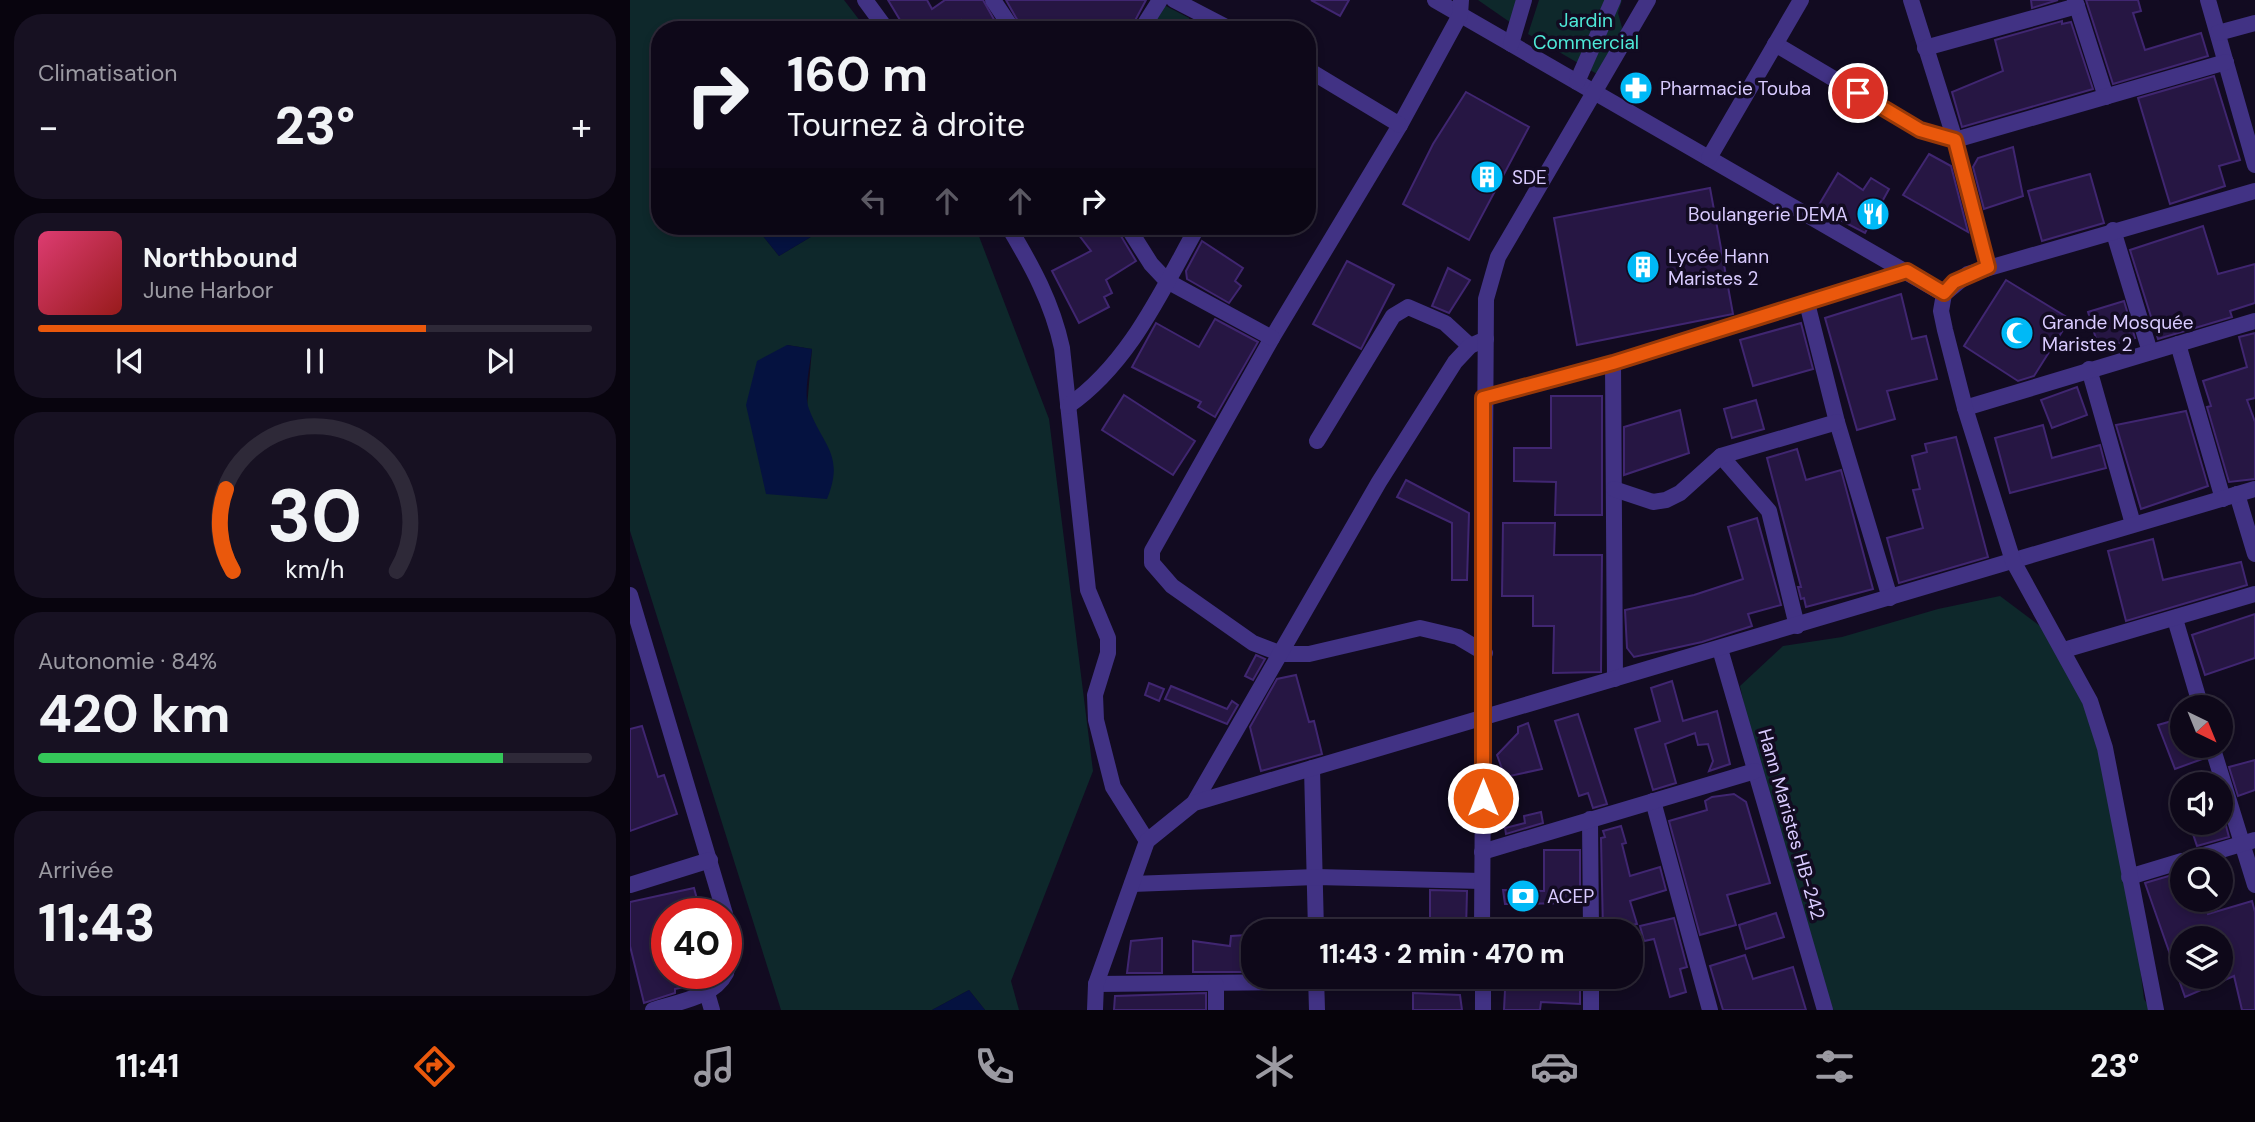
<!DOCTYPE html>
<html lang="fr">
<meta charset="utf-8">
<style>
:root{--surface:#0e0819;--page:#171122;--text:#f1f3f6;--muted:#9b9aa2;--line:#2e2938;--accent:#ea580c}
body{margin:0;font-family:"DM Sans",sans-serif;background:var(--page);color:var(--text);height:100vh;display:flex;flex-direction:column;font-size:26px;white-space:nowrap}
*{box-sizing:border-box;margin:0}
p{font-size:23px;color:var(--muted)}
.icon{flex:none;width:38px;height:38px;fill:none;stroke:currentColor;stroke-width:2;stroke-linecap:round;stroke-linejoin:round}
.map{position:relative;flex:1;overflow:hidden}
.drawer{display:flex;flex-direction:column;gap:14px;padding:14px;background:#08040e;width:630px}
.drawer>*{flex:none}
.top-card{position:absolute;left:21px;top:21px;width:665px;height:214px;border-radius:28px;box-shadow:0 4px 10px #0003,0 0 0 2px var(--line);background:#0e0819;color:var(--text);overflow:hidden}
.needle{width:46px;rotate:137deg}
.tools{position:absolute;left:1540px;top:695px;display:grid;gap:14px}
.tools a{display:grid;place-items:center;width:63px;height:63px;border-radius:50%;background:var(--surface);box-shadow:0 4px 10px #0003,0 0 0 2px var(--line);font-size:35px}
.speed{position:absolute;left:21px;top:898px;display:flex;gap:14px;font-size:35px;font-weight:700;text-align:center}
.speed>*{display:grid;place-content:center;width:91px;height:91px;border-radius:50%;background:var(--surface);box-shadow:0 4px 10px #0003,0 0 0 2px var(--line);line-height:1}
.speed .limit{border:10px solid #d22;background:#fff;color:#111}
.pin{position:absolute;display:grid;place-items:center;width:60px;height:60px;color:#fff;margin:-30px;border:4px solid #fff;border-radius:50%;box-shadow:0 2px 7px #0007}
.me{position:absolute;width:77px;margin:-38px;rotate:0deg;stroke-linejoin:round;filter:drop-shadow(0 0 5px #0008)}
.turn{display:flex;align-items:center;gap:24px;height:147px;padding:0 21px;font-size:32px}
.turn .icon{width:91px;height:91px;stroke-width:2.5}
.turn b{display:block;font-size:49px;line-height:60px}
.lanes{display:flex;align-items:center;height:66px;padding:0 21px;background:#0003;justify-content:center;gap:35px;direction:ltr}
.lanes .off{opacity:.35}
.big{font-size:52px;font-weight:800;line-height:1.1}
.drawer .card{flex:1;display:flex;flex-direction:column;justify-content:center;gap:10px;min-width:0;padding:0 24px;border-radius:28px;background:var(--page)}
.drawer .dial{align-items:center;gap:0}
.dial svg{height:182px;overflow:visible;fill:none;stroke:var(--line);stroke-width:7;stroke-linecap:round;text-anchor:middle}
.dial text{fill:var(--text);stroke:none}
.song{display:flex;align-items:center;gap:21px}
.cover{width:84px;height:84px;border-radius:10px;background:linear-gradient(135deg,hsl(340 70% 55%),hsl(0 70% 35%))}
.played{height:7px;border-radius:4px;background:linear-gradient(90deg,var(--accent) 70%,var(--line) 70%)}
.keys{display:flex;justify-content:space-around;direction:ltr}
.heat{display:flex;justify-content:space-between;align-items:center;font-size:38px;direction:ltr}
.charge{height:10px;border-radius:5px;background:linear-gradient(90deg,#34c759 84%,var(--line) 0)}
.trip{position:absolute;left:611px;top:919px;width:402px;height:70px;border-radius:28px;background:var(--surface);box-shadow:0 4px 10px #0003,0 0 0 2px var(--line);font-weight:800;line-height:70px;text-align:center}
.dock{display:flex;height:112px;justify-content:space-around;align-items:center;background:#06030a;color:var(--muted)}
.dock .icon{width:49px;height:49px}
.dock .on{color:var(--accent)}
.dock b{font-size:32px;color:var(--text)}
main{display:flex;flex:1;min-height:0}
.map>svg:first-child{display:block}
.green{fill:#0e282b;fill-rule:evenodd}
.water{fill:#051240}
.building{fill:#261643;stroke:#402671;stroke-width:2;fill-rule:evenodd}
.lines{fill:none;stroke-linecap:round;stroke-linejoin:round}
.minor{stroke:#413284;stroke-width:16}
.route-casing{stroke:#983908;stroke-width:18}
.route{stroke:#ea580c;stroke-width:12}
.labels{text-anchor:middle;stroke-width:7;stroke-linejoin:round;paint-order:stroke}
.park-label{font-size:19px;fill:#4ee8d8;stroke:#120b21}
.poi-label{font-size:19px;fill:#d9cbff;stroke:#120b21;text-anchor:start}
.street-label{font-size:19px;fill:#d9cbff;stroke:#120b21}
</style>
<main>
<section class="drawer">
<div class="card"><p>Climatisation</p>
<div class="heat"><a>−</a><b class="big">23°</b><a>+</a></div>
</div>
<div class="card">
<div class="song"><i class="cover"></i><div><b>Northbound</b><p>June Harbor</p></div></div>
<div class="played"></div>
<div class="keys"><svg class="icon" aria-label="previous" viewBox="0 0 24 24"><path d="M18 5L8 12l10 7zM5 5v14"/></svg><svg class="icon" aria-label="pause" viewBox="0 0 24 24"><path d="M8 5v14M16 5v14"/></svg><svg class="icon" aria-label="next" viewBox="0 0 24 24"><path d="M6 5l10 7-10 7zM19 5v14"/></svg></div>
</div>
<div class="card dial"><svg viewBox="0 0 100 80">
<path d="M14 69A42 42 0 1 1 86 69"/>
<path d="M14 69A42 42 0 0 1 11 33" stroke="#ea580c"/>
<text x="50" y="56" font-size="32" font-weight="700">30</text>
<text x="50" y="72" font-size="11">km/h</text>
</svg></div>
<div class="card"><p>Autonomie · 84%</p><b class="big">420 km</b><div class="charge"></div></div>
<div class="card"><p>Arrivée</p><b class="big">11:43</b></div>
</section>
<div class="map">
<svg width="1625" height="1010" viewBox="0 0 1625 1010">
<rect width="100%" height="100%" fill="#120b21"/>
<g class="green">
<path d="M 0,0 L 214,0 L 237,30 L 30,30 L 30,226 L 125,226 L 149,256 L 199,226 L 345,226 L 419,419 L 463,771 L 381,981 L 389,1010 L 355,1010 L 339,990 L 302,1010 L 151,1010 L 0,531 ZM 157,345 L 182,349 L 177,407 Z"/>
<polygon points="848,0 892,0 884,25"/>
<polygon points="909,0 992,0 988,13 993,31 967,74 898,34"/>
<polygon points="536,6 559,18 562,30 516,30 528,9"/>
<polygon points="1370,596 1418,632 1458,708 1473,760 1503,911 1514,999 1521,1010 1200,1010 1125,756 1110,686 1153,646 1212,637 1308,609"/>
</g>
<g class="water">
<polygon points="125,226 199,226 149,256"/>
<path d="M 157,345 L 182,349 C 180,366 173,394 179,409 C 193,446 215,455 197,499 L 136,494 L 116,405 L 127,361 Z"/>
<polygon points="339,990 355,1010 302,1010"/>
</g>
<g class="building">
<polygon points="258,0 297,0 302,9 315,0 353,0 370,30 338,30 331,20 315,30 276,30"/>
<polygon points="376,0 516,0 500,30 393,30"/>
<polygon points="681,0 719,0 710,16"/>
<polygon points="1401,0 1428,0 1402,8"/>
<polygon points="1456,0 1508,0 1511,11 1503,13 1515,50 1571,33 1578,56 1483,84"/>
<polygon points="1432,21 1432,24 1441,22 1463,89 1332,127 1322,92 1373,71 1365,40"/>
<polygon points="1584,76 1610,160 1589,166 1595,186 1540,204 1508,98"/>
<polygon points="836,92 899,127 839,240 773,204 803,144"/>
<polygon points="1383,147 1393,196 1354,209 1343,167 1348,158"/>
<polygon points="1299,154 1321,166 1338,232 1273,195"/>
<polygon points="1208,173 1233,190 1241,178 1259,189 1235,233 1187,208"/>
<polygon points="1460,174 1474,223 1412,241 1398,191"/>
<polygon points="1080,188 1103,314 947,345 924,218"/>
<polygon points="442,226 485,226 506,261 476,280 482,293 474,297 479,307 449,323 422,271 461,251"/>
<polygon points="1573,226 1588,274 1625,264 1625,303 1600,311 1602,317 1528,339 1500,250"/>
<polygon points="572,241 613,268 605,281 611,286 599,303 557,279 556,271"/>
<polygon points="717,261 764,285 731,349 683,324"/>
<polygon points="818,268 840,280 819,313 802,306"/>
<polygon points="1376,280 1440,319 1404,376 1388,381 1334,346"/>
<polygon points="1271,294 1282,339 1296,336 1307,379 1257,391 1265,419 1227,430 1195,318"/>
<polygon points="1494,301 1505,338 1469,349 1458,312"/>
<polygon points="585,319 628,342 585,417 568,407 571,402 502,367 526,323 569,347"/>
<polygon points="1171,323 1183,369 1123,386 1110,340"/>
<polygon points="1625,333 1625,398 1617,400 1625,422 1625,479 1599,482 1577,407 1581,406 1573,381 1617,367 1609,337"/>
<polygon points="1447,387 1457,415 1422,428 1411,400"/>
<polygon points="494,395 565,441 543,475 472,430"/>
<polygon points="921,396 972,396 972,515 925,515 926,482 884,481 884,448 921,448"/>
<polygon points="1126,400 1134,429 1102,438 1094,409"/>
<polygon points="1050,410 1059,453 994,475 994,427"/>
<polygon points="1556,411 1578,486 1511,509 1486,425"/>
<polygon points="1413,425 1422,458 1470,445 1476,468 1380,493 1365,438"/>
<polygon points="1326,437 1358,557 1269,583 1257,538 1293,528 1283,490 1290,489 1282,456 1297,452 1295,444"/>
<polygon points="1167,449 1176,480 1211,470 1243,589 1176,607 1174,598 1171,599 1168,587 1171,587 1137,458"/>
<polygon points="776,480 839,513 837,580 822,580 822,523 767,497"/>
<polygon points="1127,518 1151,605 1118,614 1122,626 1072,642 1004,657 997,648 995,610 1064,595 1113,579 1098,527"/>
<polygon points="873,523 925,523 924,555 972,555 971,672 923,673 924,626 903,626 903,596 872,596"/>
<polygon points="1523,539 1533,580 1611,562 1617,585 1496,621 1478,551"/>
<polygon points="1625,614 1625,658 1575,675 1562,635"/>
<polygon points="626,655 635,659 623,680 615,676"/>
<polygon points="666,675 679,722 684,721 692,754 631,771 620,727 647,679"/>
<polygon points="1042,681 1053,721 1087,711 1100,764 1079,771 1083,761 1078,744 1068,745 1065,733 1035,744 1046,783 1023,790 1005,729 1030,721 1021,688"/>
<polygon points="519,683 534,689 529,701 515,695"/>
<polygon points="541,686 597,709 602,701 608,705 597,724 535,699"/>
<polygon points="948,714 977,804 963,808 958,793 949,796 925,721"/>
<polygon points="1552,718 1552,746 1572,746 1575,758 1545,769 1528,725"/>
<polygon points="898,723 912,769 875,777 867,755 888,733 888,727"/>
<polygon points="12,726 28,777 34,775 47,814 0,831 0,729"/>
<polygon points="1625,760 1625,790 1608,796 1599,767"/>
<polygon points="1104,794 1116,802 1140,883 1097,895 1106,925 1070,935 1039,821 1077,810 1075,801 1082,797"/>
<polygon points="911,812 913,823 876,834 875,828 895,823 894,816"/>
<polygon points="1559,822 1595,822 1599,837 1567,846"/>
<polygon points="991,826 996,843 992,844 1000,876 1030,867 1036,890 1000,901 1007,924 973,931 971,838 975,837 973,831"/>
<polygon points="914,850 950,850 950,903 875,904 873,890 914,891"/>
<path d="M 1552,872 L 1552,900 L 1573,900 L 1578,914 L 1622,901 L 1625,912 L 1625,1010 L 1612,1010 L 1604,976 L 1555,997 L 1515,883 ZM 1552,938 L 1591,938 L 1591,976 L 1552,976 Z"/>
<polygon points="64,888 71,914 37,914 37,973 83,973 71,983 45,989 45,993 14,1003 0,946 0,902"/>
<polygon points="800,890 837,891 836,931 800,931"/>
<polygon points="1146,913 1154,937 1116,949 1109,925"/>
<polygon points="1044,918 1057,967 1050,969 1056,992 1040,997 1024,939 1014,941 1010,926"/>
<polygon points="617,935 619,972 563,972 563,941 600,946 601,936"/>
<polygon points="532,938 532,973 497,973 501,941"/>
<polygon points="1115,955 1123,979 1163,967 1176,1010 1093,1010 1080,966"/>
<polygon points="881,976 950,981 950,1004 911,1002 910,1010 874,1010 875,990 882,990"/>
<polygon points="576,993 576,1010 484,1010 485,996"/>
<polygon points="783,993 830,995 832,1010 783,1010"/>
</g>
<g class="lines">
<g class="minor">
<polyline points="235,0 257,30"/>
<polyline points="363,0 383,30"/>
<polyline points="544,0 602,30"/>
<polyline points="805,0 1314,294"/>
<polyline points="831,0 830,15 770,125 642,338 522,551 522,563 542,586 623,643 652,654 679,654 790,628 828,637 855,653"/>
<polyline points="1281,0 1325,140 1358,267"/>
<polyline points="1445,0 1476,97"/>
<polyline points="1578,0 1625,165"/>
<polyline points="511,30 530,0"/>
<polyline points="1588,33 1625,23"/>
<polyline points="881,44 894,0"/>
<polyline points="1145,44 1290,130 1325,140 1596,62"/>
<polyline points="1295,48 1447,6"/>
<polyline points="677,69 770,125"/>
<polyline points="947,82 983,0"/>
<polyline points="1079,158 1171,0"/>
<path d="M 378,226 C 402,266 422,302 432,348 L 458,590 L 478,638 L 478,653 L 465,695 L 466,720 L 483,787 L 517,841"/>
<polyline points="497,226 521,264 537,281 642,338"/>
<polyline points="1483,230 1520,352"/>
<polyline points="1177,303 1207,422 1260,598"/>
<polyline points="1548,344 1593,499"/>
<polyline points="983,363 985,679"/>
<polyline points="1459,369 1503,524"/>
<polyline points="853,398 983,363 1277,271"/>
<path d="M 438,406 C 500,363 532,290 568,226"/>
<polyline points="1335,408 1625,321"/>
<polyline points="687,441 763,316 778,307 815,323 840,346"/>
<polyline points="1091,456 1139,511 1167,626"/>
<polyline points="984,489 1023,502 1036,500 1050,493 1091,456 1207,422"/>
<polyline points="1607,494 1625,554"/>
<polyline points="0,595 95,914"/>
<polyline points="1545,619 1571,707"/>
<polyline points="1090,649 1195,1010"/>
<polyline points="1434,650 1625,594"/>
<polyline points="1582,746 1625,885"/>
<polyline points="682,768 686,931"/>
<polyline points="1023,801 1080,1010"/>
<polyline points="564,803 749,482 825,362 840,346 856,339"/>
<polyline points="960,819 961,931"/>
<polyline points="852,852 1125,771"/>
<polyline points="1554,861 1625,840"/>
<polyline points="1499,877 1552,861"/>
<polyline points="502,884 686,877 852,881"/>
<polyline points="0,885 80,860"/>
<path d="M 96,919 C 101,936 104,955 96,972"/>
<polyline points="852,931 856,299 868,257 1018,0"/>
<polyline points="686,976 687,1010"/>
<polyline points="853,976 853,1010"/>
<polyline points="961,976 961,1010"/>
<polyline points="466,984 853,980"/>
<polyline points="586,985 586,1010"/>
<polyline points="77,993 82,1010"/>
<path d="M 23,1010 C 47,1002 83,998 96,973"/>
<polyline points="465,1010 466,984 517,841 564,803 1625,489"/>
<polyline points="1526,1010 1475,748 1460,701 1383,561 1335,408 1315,330 1311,311 1314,294 1338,274 1625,191"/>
</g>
</g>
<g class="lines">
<defs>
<polyline id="route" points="853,798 853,398 983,363 1277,271 1314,293 1324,282 1358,267 1325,140 1290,130 1228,93"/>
</defs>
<use href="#route" class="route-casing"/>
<use href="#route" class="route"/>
</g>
<defs>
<symbol id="pharmacy-disc" viewBox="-11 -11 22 22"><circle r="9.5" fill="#00b9f6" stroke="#120b21"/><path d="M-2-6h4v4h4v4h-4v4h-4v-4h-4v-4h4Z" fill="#fff"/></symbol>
<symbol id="building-disc" viewBox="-11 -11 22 22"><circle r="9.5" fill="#00b9f6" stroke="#120b21"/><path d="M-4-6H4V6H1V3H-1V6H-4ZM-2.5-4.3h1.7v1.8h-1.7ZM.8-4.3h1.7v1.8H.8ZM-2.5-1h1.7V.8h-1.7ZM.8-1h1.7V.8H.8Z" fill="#fff"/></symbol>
<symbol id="restaurant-disc" viewBox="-11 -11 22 22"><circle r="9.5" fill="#00b9f6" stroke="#120b21"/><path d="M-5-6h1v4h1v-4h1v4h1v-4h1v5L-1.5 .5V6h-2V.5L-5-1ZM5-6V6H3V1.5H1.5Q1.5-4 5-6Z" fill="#fff"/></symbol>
<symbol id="mosque-disc" viewBox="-11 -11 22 22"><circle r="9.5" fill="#00b9f6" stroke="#120b21"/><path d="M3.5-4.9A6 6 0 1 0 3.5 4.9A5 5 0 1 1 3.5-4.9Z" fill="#fff"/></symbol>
<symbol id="bank-disc" viewBox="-11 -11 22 22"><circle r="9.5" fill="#00b9f6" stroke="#120b21"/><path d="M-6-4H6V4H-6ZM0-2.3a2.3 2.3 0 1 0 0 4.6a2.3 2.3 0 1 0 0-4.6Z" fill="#fff"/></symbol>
</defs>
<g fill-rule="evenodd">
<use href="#pharmacy-disc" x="987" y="69" width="38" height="38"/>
<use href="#building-disc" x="838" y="158" width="38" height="38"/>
<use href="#restaurant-disc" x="1224" y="195" width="38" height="38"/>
<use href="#building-disc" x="994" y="248" width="38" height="38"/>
<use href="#mosque-disc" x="1368" y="314" width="38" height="38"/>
<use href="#bank-disc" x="874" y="877" width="38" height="38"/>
</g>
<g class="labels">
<g class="park-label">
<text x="956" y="27">Jardin<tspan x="956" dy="22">Commercial</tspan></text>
</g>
<g class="poi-label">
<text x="1030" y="95">Pharmacie Touba</text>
<text x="882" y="184">SDE</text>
<text x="1218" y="221" text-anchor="end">Boulangerie DEMA</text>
<text x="1038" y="263">Lycée Hann<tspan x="1038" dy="22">Maristes 2</tspan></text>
<text x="1412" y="329">Grande Mosquée<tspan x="1412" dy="22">Maristes 2</tspan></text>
<text x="917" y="903">ACEP</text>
</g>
<g class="street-label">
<text transform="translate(1162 824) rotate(74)" y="7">Hann Maristes HB-242</text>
</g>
</g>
</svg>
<div class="tools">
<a><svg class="needle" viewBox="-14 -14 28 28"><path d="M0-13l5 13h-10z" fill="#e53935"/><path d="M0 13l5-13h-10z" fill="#9b9aa2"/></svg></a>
<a><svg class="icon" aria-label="sound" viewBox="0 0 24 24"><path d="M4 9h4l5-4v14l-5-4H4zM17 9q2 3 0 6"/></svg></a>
<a><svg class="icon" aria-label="search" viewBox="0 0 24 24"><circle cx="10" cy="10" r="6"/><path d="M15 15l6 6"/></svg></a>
<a><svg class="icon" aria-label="layers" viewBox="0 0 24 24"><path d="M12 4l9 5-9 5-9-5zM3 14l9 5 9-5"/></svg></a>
</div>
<div class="speed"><div class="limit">40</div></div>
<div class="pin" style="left:1228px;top:93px;background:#d93025"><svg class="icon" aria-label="arrive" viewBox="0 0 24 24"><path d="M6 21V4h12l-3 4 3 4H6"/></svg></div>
<svg class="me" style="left:853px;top:798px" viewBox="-20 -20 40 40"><circle r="17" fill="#ea580c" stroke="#fff" stroke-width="3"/><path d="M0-11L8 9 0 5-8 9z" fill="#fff"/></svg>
<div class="trip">11:43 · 2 min · 470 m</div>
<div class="top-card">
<div class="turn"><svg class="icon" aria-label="right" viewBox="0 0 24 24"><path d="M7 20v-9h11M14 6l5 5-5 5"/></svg><div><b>160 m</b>Tournez à droite</div></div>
<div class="lanes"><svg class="icon off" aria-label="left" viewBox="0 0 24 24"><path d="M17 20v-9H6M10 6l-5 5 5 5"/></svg><svg class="icon off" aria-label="ahead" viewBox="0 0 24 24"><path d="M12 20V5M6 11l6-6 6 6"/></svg><svg class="icon off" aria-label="ahead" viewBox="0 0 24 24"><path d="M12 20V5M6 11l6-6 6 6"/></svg><svg class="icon" aria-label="right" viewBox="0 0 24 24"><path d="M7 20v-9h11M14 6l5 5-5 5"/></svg></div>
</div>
</div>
</main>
<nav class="dock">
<b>11:41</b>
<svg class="icon on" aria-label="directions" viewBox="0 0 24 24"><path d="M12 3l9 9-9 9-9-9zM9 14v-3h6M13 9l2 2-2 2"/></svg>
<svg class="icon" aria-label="music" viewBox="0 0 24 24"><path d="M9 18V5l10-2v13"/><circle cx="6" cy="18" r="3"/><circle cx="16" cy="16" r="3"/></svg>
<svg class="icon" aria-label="phone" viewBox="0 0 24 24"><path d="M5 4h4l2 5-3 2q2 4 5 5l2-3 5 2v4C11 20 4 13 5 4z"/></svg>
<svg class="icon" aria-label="climate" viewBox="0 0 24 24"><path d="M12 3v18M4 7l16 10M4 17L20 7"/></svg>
<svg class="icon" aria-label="car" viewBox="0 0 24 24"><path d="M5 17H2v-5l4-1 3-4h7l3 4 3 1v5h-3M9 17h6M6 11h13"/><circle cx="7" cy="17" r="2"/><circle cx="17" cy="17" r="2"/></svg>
<svg class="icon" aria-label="filters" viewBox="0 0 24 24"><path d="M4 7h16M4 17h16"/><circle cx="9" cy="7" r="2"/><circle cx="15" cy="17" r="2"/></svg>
<b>23°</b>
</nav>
